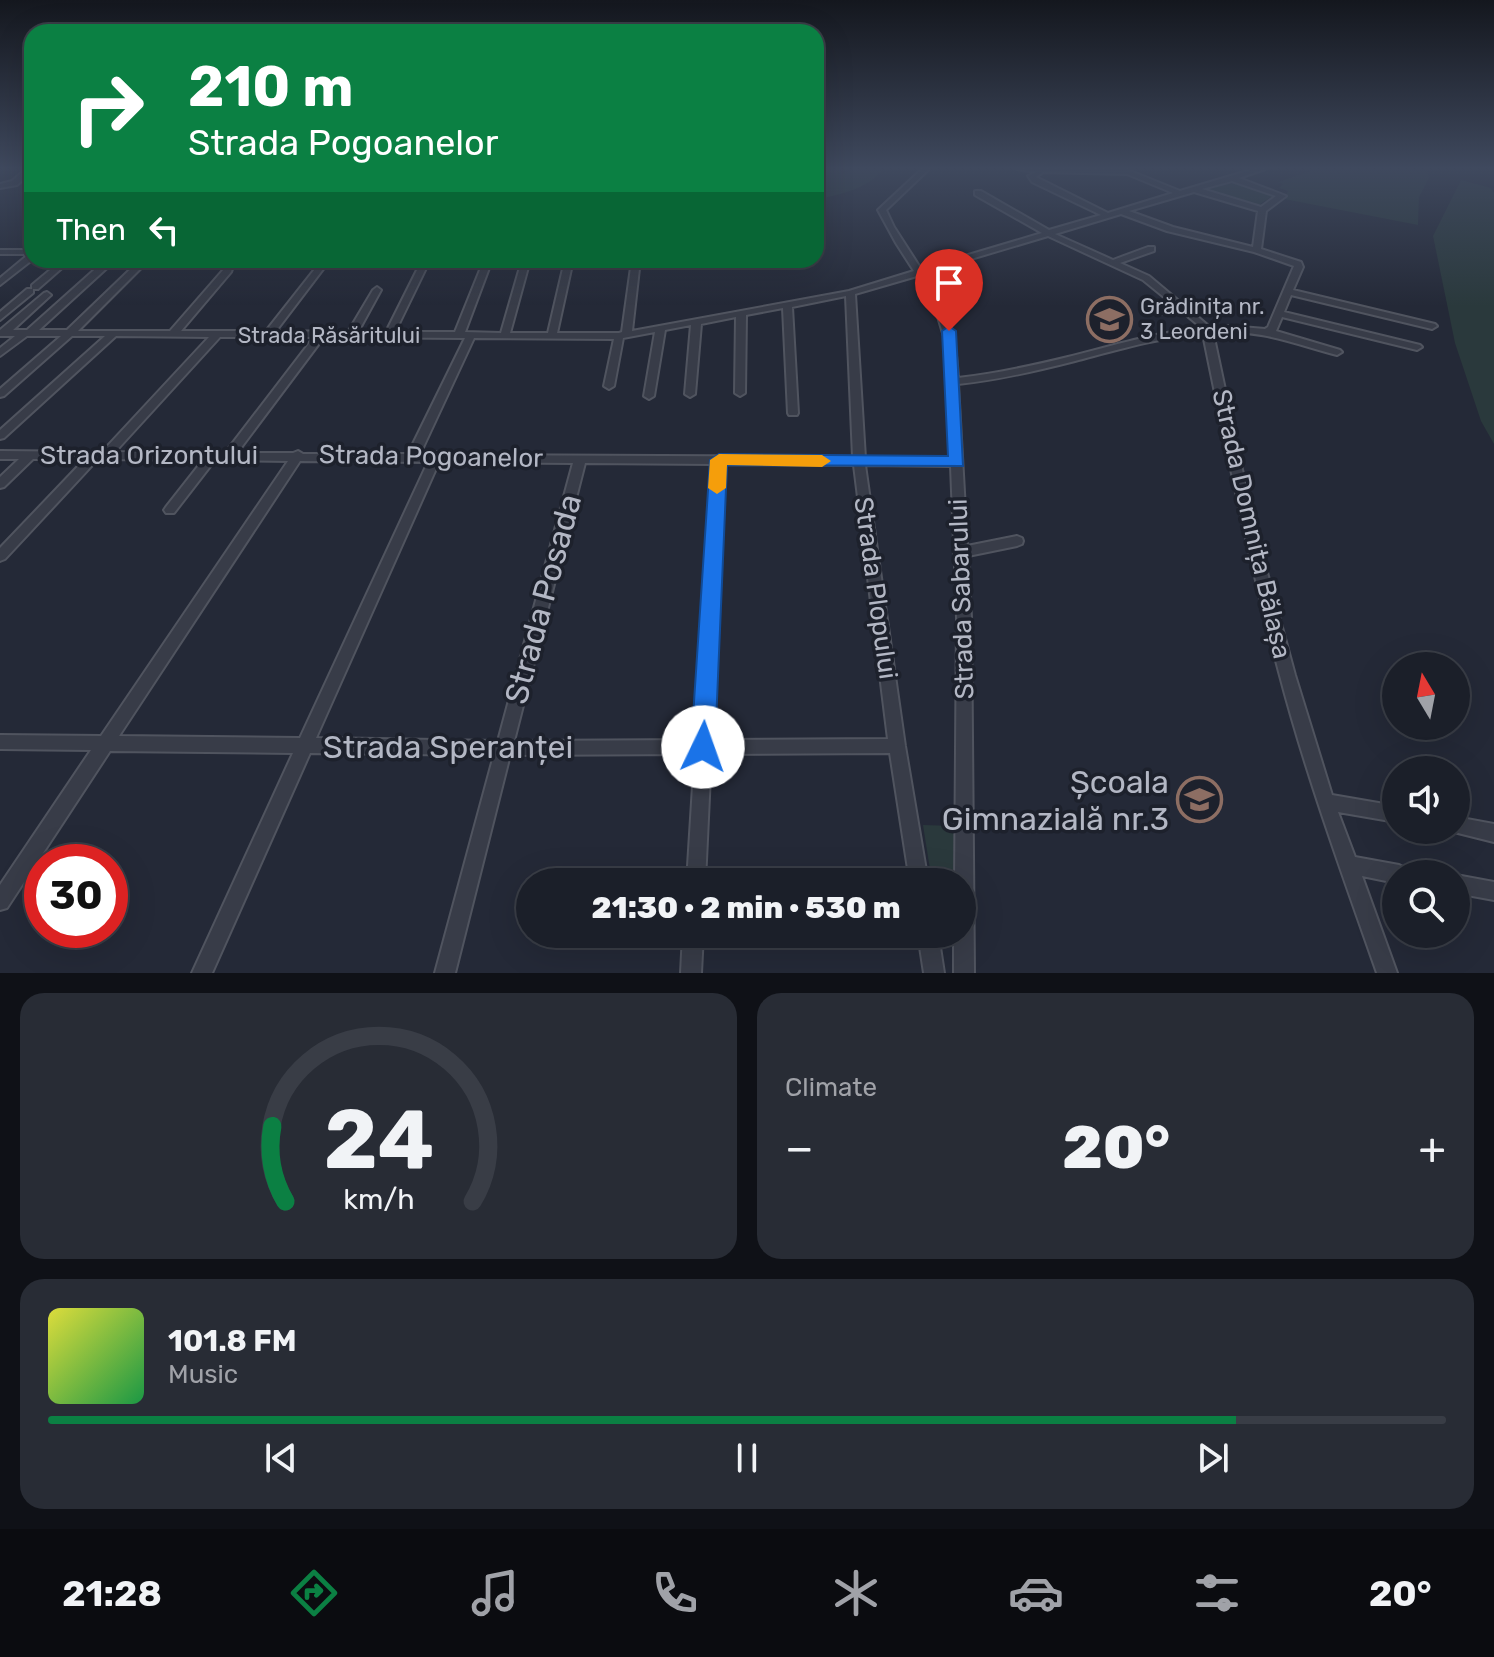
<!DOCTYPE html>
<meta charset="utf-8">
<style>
:root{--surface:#1b1f29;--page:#282c35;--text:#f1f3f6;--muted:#a0a2a8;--line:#393d46;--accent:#0b8043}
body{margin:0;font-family:Rubik,sans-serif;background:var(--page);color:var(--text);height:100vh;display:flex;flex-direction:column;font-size:30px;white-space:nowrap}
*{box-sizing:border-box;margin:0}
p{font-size:26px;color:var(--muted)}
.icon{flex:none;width:44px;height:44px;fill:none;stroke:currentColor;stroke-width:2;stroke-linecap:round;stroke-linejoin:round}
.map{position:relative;height:973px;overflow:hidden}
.sheet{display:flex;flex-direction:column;gap:20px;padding:20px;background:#0f1117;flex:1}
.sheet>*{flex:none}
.top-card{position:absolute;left:24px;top:24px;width:800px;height:244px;border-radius:24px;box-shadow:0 8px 32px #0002,0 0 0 2px var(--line);background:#0b8043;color:#fff;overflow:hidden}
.needle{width:52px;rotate:350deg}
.buttons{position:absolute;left:1382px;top:652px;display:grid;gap:16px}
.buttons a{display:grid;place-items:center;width:88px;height:88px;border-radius:50%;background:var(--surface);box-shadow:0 8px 32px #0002,0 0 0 2px var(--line);font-size:40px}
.speed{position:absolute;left:24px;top:844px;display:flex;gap:16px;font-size:40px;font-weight:700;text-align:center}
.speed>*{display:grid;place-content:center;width:104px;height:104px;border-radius:50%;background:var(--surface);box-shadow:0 8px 32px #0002,0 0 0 2px var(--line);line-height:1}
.speed .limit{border:12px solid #d22;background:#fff;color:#111}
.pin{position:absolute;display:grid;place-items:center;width:68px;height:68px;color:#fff;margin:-82px -34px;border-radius:50% 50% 50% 0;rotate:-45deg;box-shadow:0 0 8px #0007}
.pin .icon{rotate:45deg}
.me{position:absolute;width:88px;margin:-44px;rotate:3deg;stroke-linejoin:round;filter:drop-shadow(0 0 6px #0008)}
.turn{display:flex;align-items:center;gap:28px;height:168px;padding:0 32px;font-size:36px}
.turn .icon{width:104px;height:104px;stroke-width:2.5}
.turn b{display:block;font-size:56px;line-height:68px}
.then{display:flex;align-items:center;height:76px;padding:0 32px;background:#0003;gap:16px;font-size:30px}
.big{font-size:60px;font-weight:800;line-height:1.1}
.sheet .widget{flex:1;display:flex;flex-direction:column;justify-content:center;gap:12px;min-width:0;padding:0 28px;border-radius:24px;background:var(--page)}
.sheet .dial{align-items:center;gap:0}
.dial svg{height:208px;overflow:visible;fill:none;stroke:var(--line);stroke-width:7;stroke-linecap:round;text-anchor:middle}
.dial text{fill:var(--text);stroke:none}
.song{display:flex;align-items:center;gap:24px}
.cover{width:96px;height:96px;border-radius:12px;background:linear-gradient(135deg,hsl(60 70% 55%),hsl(140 70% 35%))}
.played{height:8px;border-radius:4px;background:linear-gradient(90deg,var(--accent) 85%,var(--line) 85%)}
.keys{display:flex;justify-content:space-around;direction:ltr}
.heat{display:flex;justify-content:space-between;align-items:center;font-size:44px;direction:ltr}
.sheet .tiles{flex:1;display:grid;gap:20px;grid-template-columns:1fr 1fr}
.widget:last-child{grid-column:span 2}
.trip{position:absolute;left:516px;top:868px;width:460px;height:80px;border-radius:40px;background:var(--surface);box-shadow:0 8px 32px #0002,0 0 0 2px var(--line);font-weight:800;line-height:80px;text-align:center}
.dock{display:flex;height:128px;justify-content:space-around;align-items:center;background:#0b0c10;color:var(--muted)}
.dock .icon{width:56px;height:56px}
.dock .current{color:var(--accent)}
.dock b{font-size:36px;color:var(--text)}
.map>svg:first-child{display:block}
.green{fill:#2a393c}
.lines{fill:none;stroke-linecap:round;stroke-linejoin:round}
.minor-casing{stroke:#50545f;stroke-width:4}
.minor{fill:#383c48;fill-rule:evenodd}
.wall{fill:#3c414e}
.shaded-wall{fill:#313540}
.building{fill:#464c5b;stroke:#313540;stroke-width:2}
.route{fill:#1a73e8;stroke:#114b97;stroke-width:2}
.slow{fill:#f59e0b}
.labels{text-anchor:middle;stroke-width:7;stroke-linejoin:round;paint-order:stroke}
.far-poi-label{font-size:22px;fill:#b3b7c4;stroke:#1d212c;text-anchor:start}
.far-street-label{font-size:22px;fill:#b3b7c4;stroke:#1d212c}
.street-label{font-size:26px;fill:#b3b7c4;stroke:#1d212c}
.near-street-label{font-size:32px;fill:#b3b7c4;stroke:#1d212c}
.near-poi-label{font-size:32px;fill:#b3b7c4;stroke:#1d212c;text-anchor:end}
</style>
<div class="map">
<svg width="1494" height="973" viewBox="0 0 1494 973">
<rect width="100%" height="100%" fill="#242937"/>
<g class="green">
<path d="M 816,169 L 840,169 L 845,175 L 850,169 L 883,169 C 868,189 840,195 816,199 Z"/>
<polygon points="1309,169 1427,169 1429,178 1419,197 1418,225 1284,199 1288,191 1279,188 1283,184 1278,182 1311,171"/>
<polygon points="1461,180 1491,188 1494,193 1494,444 1481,421 1455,343 1433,236"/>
<polygon points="1237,182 1274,195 1257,206 1205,190"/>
<polygon points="923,825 954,826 953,882 932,882"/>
</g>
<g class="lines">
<defs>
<g id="minor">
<polygon points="26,169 32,169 32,171 17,185 0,188 0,184 12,181"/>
<path d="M 922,169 L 929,169 L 886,210 L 894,227 L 921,269 L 1042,233 L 975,195 L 975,191 L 981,191 L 1049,230 L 1101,215 L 1032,182 L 1028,176 L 1036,172 L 1017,169 L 1128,170 L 1180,191 L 1254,169 L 1265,169 L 1239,178 L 1286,196 L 1266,211 L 1261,249 L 1301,262 L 1303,267 L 1293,290 L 1435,324 L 1437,326 L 1432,329 L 1291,295 L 1284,312 L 1420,345 L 1422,347 L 1417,350 L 1282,317 L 1276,331 L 1340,350 L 1342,352 L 1337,355 C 1291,343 1262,329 1213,333 L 1253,521 L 1295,675 L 1332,795 L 1396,806 L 1396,822 L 1338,812 L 1355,857 L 1399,865 L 1405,868 L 1408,874 L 1396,874 L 1396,883 L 1362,876 L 1397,973 L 1377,973 C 1342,873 1306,775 1279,672 C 1249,560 1226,447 1203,334 C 1160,337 1117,350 1075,361 C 1036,371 998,380 958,384 L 967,546 L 1017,536 L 1022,538 L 1023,541 L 1022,544 L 1017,546 L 968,556 L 971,618 L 974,973 L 954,973 L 954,934 L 962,934 L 962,882 L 955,882 L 957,618 L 951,466 L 865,465 L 905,746 L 928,882 L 910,882 L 890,753 L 711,754 L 705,882 L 687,882 L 695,754 L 510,755 L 455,973 L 435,973 L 494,755 L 310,753 L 212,973 L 192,973 L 293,753 L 110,751 L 7,908 L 0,910 L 0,885 L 91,750 L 0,749 L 0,735 L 101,736 L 288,461 L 215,460 L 174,513 L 166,513 L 164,510 L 166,507 L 203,460 L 98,459 L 5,559 L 0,561 L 0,548 L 85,459 L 33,459 L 4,487 L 0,488 L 0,477 L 19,459 L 0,459 L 0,451 L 102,452 L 209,337 L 116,336 L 4,438 L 0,439 L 0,430 L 105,336 L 72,336 L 4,396 L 0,397 L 0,389 L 61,336 L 27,336 L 0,356 L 0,348 L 15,336 L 0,336 L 0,330 L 44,293 L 47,292 L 51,295 L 13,330 L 27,330 L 102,263 L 108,263 L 108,267 L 39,330 L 67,330 L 140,260 L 149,260 L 78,331 L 170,331 L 224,269 L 227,260 L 235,260 L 231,272 L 181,331 L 266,331 L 322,260 L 330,260 L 276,331 L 348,332 L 373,290 L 377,287 L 381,290 L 358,332 L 386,332 L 422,260 L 430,260 L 395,332 L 455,332 L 484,260 L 492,260 L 465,332 L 501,333 L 522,260 L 530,260 L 510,333 L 548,333 L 565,260 L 573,260 L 557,333 L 619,333 L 622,332 L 632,260 L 640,260 L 632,331 L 849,291 L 914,271 L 896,243 L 878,210 ZM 1043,172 L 1127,174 L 1173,193 L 1108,213 L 1036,177 ZM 1232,181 L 1276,196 L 1261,207 L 1202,189 ZM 1194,192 L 1258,211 L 1253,247 L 1173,227 L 1129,211 ZM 1121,214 L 1167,231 L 1254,252 L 1294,266 L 1268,327 L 1265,329 L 1229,326 L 1211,328 L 1149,276 L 1120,263 L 1154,251 L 1154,247 L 1148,247 L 1113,260 L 1055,234 ZM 1048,236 L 1143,280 L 1202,328 C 1156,332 1112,346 1068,357 C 1031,366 995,374 958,378 C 955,331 950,313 924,273 ZM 917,276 L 935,307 L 946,343 L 951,458 L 865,458 L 855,294 ZM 846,296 L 853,457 L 441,455 L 436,452 L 431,454 L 420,454 L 474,338 L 614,339 L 604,386 L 609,389 L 614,386 L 623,338 L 655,332 L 644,396 L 649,399 L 654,396 L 665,330 L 691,325 L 685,394 L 690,397 L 695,394 L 701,324 L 736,317 L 735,393 L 740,396 L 745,393 L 746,315 L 783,308 L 788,413 L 789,415 L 797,415 L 798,413 L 792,307 ZM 220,337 L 314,337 L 225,453 L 214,450 L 209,453 L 115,452 ZM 324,337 L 465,338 L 408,454 L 303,454 L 298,451 L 293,453 L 237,453 ZM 300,461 L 428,462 L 300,738 L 119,736 ZM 439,462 L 573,463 L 498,741 L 316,738 ZM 585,463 L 713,464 L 696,740 L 514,741 ZM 725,464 L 854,465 L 888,739 L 712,740 Z"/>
<polygon points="0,250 32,250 32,260 0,285 0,278 29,254 0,254"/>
<polygon points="62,260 71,260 38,289 33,289 33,293 0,320 0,312 27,289 32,289 32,285"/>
<polygon points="1456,817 1494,824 1494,842 1450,831 1456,830"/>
<polygon points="1456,875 1494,882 1494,900 1456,893"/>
<polygon points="683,934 703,934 701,973 681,973"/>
<polygon points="918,934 938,934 944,973 924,973"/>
</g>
</defs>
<use href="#minor" class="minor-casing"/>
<use href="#minor" class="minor"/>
</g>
<polygon class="wall" points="1153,301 1176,306 1173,315 1159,316 1150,309"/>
<polygon class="shaded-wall" points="1176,306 1173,315 1159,316 1162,308"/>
<polygon class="building" points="1167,299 1176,306 1162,308 1153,301"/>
<linearGradient id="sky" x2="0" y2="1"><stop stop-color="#14171e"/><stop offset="0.55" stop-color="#3f495e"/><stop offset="1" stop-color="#3f495e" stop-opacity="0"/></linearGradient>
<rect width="1494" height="306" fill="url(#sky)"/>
<polygon class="route" points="949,326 956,331 963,466 727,465 715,747 712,755 703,758 694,755 691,747 710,460 719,454 948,456 942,331"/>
<polygon class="slow" points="719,454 822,455 831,461 822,467 727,465 726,488 717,494 708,488 710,460"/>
<defs>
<symbol id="school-ring" viewBox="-11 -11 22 22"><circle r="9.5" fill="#1d212c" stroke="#8d6e63" stroke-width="1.5"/><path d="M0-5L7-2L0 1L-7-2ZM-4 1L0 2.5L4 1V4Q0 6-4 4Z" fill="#8d6e63"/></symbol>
</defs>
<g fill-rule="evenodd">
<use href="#school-ring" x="1084" y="294" width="51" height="51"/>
<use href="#school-ring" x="1174" y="774" width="51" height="51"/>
</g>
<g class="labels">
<g class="far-poi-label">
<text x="1140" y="314">Grădinița nr.<tspan x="1140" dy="25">3 Leordeni</tspan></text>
</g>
<g class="far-street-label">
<text x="329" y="343">Strada Răsăritului</text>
</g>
<g class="street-label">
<text x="149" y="464">Strada Orizontului</text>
<text transform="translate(431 456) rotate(1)" y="9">Strada Pogoanelor</text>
<text transform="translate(1252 524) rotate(77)" y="9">Strada Domnița Bălașa</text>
<text transform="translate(876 588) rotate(82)" y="9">Strada Plopului</text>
<text transform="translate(961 599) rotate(-92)" y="9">Strada Sabarului</text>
</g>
<g class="near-street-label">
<text transform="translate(543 599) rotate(-75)" y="11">Strada Posada</text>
<text x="448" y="758">Strada Speranței</text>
</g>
<g class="near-poi-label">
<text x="1169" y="793">Școala<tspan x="1169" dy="37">Gimnazială nr.3</tspan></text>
</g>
</g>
</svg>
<div class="buttons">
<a><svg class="needle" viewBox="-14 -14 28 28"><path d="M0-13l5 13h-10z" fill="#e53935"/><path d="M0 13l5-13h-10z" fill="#a0a2a8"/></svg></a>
<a><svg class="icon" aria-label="sound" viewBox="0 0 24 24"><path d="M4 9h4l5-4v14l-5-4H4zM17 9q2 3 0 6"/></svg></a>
<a><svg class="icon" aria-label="search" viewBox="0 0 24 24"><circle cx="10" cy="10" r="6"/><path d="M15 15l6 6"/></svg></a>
</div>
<div class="speed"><div class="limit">30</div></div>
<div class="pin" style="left:949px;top:331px;background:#d93025"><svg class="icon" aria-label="arrive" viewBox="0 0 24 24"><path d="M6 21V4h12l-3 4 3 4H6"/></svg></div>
<svg class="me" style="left:703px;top:747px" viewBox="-20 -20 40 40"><circle r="19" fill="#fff"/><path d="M0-13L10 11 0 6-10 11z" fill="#1a73e8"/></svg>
<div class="trip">21:30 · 2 min · 530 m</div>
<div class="top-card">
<div class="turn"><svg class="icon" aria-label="right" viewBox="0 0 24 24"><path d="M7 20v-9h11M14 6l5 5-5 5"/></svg><div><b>210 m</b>Strada Pogoanelor</div></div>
<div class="then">Then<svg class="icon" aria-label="left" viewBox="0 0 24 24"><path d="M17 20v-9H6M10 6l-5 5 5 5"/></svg></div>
</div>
</div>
<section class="sheet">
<div class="tiles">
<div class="widget dial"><svg viewBox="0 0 100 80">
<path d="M14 69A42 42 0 1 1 86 69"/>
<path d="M14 69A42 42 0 0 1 9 40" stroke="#0b8043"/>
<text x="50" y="56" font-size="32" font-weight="700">24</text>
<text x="50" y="72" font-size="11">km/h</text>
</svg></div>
<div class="widget"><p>Climate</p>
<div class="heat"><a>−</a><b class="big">20°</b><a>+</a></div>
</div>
<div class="widget">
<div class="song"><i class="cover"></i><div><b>101.8 FM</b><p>Music</p></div></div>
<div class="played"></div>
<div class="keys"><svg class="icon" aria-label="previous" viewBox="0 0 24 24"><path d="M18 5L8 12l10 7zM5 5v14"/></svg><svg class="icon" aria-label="pause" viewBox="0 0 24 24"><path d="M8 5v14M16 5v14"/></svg><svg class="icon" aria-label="next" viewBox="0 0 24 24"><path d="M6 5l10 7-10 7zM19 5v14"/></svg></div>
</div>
</div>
</section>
<nav class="dock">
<b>21:28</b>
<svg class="icon current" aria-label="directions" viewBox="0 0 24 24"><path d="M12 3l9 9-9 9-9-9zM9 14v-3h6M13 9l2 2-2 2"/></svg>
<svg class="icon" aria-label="music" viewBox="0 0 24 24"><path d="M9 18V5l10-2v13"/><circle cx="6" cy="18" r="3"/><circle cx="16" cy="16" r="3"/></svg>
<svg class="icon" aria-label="phone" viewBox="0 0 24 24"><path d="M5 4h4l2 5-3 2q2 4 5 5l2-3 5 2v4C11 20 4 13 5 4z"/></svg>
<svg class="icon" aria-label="climate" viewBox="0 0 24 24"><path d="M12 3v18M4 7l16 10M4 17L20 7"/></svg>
<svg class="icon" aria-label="car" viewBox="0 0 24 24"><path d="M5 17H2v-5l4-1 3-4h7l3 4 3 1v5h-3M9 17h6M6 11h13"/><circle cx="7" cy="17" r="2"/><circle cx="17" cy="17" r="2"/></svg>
<svg class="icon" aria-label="filters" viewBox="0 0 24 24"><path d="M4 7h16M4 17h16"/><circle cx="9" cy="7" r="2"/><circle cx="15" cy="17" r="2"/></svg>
<b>20°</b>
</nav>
